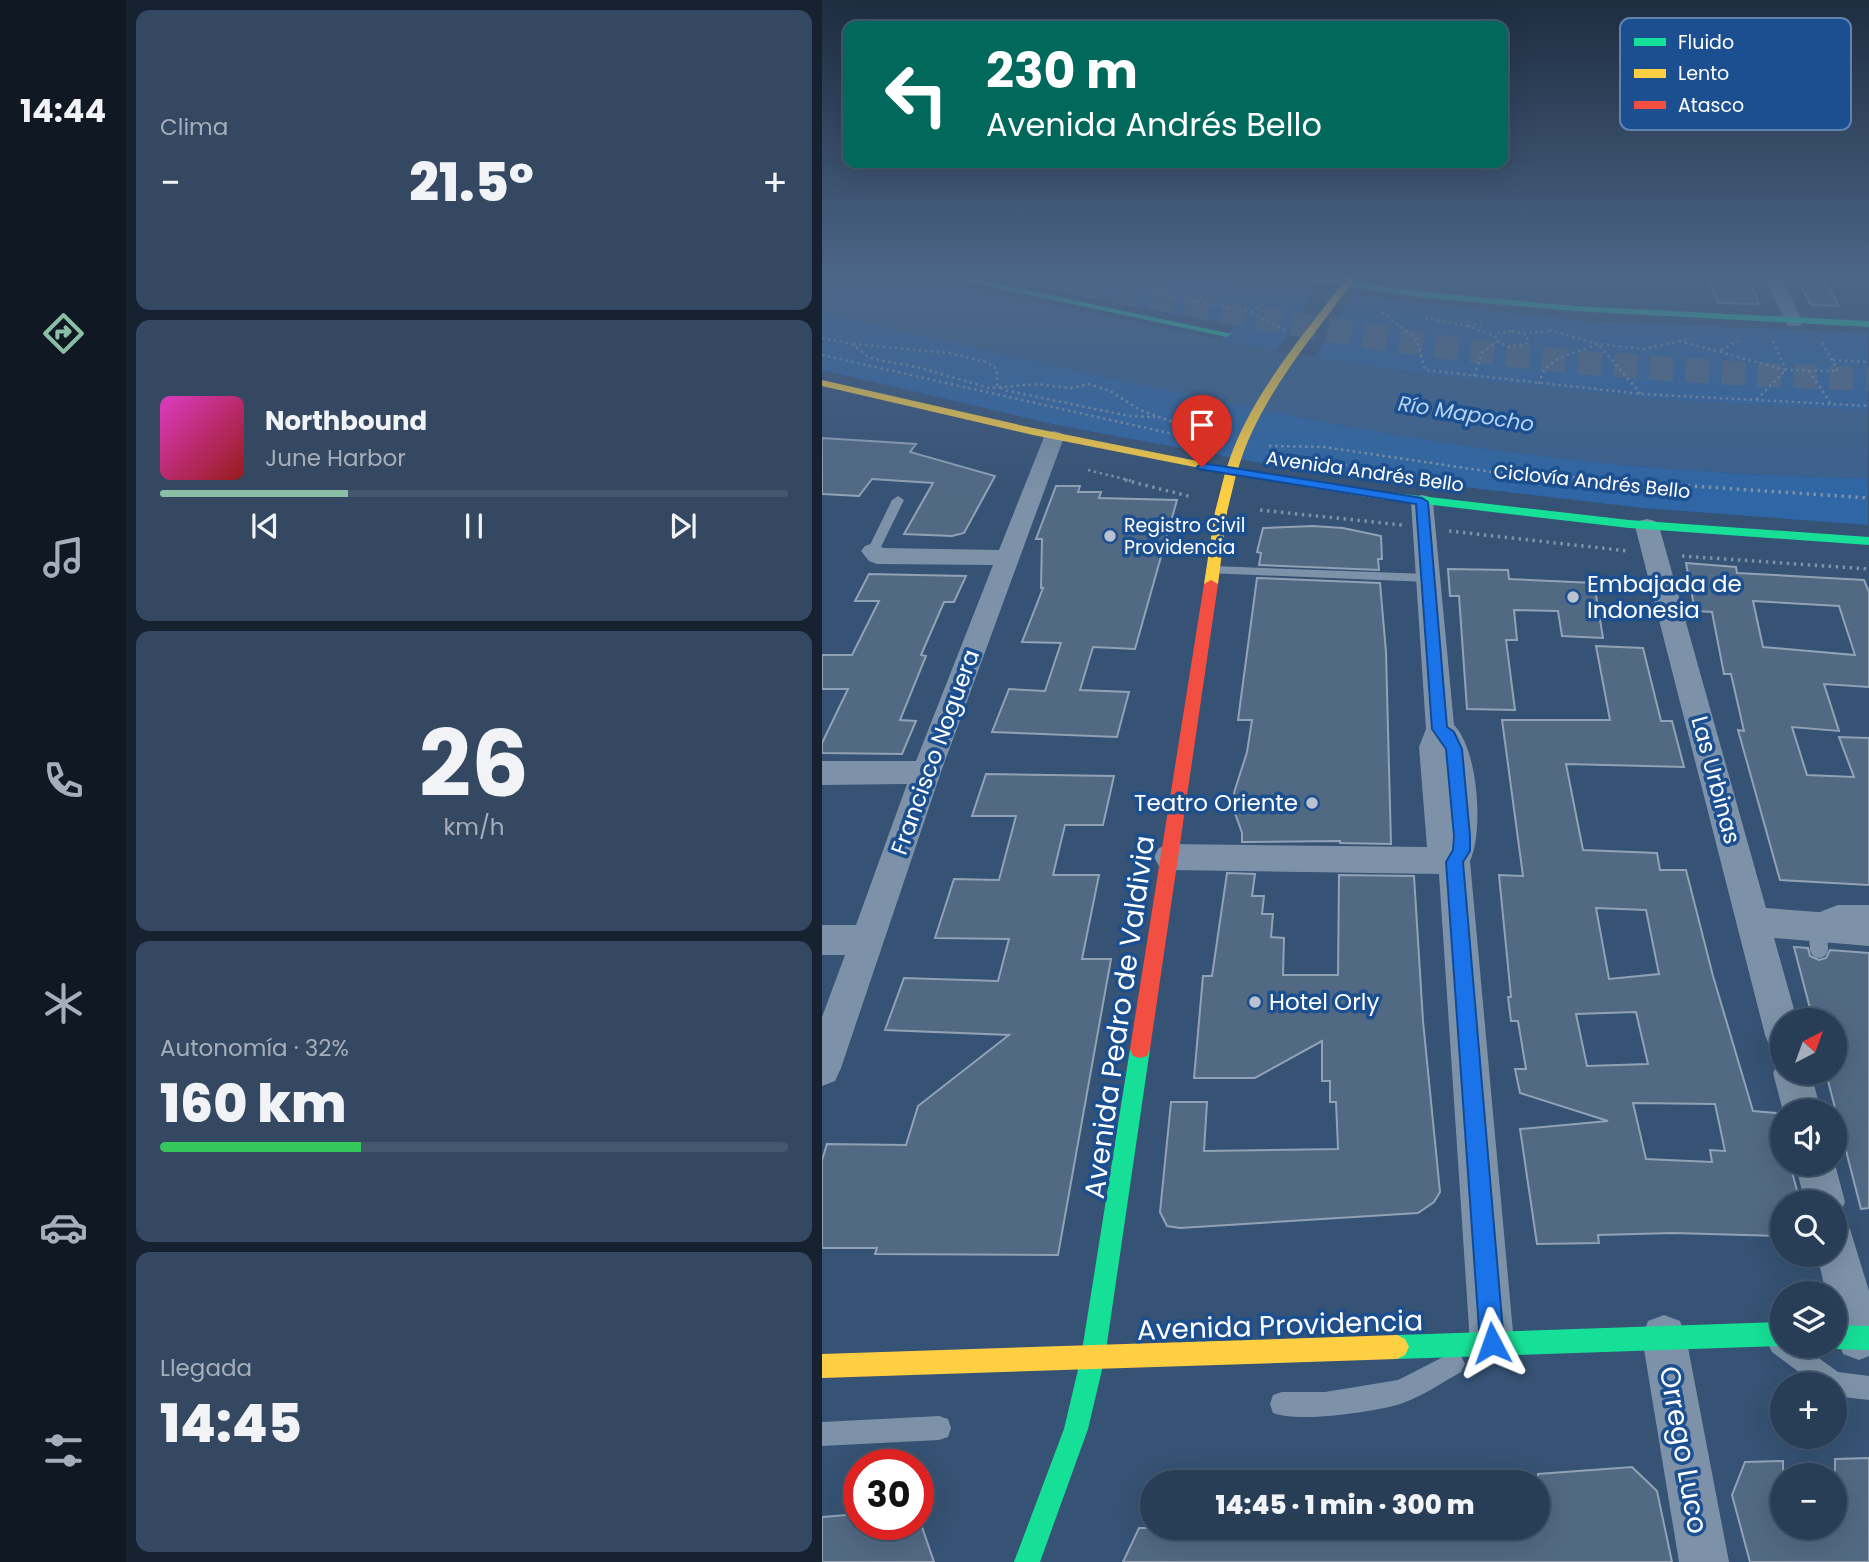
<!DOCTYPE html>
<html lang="es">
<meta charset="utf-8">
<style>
:root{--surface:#283e57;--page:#344961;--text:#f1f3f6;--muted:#a5aeba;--line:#44576d;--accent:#8abfa5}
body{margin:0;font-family:Poppins,sans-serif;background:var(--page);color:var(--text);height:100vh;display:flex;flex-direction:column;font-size:26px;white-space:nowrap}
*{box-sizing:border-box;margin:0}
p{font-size:23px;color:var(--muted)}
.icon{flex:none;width:38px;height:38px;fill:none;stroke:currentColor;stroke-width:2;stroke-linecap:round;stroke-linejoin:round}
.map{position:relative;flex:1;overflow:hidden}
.drawer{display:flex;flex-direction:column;gap:10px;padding:10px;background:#162230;width:696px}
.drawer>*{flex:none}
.hud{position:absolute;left:21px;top:21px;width:665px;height:147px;border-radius:14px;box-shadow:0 7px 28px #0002,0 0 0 2px var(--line);background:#00695c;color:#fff;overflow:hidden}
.needle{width:46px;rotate:41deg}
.fabs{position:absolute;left:948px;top:1008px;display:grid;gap:14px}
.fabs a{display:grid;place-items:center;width:77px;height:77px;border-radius:50%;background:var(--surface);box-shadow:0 7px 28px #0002,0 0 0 2px var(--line);font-size:35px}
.speed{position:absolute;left:21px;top:1449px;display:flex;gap:14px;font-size:35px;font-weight:700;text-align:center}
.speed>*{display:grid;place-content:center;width:91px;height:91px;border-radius:50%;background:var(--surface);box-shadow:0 7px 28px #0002,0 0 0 2px var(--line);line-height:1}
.speed .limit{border:10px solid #d22;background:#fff;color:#111}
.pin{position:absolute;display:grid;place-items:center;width:60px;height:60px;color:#fff;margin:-72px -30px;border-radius:50% 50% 50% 0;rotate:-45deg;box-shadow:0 0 7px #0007}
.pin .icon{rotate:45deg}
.me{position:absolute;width:77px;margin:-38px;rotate:356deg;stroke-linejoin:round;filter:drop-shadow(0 0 5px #0008)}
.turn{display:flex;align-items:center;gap:24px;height:147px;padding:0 28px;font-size:32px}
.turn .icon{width:91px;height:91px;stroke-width:2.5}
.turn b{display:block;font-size:49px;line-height:60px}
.big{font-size:52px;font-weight:800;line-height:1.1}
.drawer .card{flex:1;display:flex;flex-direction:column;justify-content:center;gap:10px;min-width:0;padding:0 24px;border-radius:14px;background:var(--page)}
.drawer .dial{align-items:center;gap:0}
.dial b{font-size:91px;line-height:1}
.song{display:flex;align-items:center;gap:21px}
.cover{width:84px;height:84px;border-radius:10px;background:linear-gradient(135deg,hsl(310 70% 55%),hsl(0 70% 35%))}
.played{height:7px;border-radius:4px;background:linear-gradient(90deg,var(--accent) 30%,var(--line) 30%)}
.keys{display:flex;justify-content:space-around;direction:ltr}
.heat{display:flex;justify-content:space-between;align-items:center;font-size:38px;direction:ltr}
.charge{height:10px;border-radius:5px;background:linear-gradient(90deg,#34c759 32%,var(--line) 0)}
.trip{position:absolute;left:318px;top:1470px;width:410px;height:70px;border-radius:35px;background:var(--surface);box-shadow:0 7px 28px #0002,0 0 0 2px var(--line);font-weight:800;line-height:70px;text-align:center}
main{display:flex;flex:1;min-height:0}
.dock{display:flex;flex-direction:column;width:126px;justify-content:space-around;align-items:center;background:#101923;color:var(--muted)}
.dock .icon{width:49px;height:49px}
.dock .selected{color:var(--accent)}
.dock b{font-size:32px;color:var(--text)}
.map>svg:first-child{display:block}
.green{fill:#2f66a5}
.water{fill:#3b618d}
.building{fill:#526984;stroke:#92a2b6;stroke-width:2;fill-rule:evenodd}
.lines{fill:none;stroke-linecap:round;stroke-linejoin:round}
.highway-tunnel{stroke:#546c89;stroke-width:24;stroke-dasharray:24 12;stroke-linecap:butt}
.path-far1{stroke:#7d92a8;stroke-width:2.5;stroke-dasharray:2.5 3.5;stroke-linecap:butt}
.path{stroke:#7d92a8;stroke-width:3.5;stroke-dasharray:2.5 4.5;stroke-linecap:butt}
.lane{fill:#7d92a8;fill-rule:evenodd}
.street{fill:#7d92a8;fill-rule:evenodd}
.fast{fill:#16e098;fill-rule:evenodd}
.slow{fill:#ffcf43;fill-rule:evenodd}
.jam{fill:#f24e42;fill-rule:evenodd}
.lane-bridge{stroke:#7d92a8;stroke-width:18}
.route{fill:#1a73e8;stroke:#114b97;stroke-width:2}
.poi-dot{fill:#b9c2ce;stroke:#1b4f8f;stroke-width:2.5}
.labels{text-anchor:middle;stroke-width:7;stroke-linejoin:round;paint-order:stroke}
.far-street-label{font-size:19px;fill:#fff;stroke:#1b4f8f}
.far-poi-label{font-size:19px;fill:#fff;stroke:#1b4f8f;text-anchor:start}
.far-water-label{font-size:21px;font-style:italic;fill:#b5d3f5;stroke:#1b4f8f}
.poi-label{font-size:23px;fill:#fff;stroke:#1b4f8f;text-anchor:start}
.street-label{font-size:23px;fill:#fff;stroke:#1b4f8f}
.near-street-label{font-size:28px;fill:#fff;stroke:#1b4f8f}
.key{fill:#1b4f8f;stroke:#5f84b1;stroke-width:2}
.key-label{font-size:19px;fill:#fff}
</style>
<main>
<nav class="dock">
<b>14:44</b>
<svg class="icon selected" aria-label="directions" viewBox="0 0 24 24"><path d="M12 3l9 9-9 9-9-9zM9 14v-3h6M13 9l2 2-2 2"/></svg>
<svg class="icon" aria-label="music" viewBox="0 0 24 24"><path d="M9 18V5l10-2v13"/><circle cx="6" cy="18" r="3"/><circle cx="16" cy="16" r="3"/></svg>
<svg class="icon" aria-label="phone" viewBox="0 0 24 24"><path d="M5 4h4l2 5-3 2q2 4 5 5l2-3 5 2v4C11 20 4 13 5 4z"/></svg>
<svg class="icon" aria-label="climate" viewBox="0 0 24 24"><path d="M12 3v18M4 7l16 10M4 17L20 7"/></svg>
<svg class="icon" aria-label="car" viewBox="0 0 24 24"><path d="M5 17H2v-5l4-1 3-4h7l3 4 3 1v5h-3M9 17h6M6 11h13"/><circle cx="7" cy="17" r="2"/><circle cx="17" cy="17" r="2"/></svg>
<svg class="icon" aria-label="filters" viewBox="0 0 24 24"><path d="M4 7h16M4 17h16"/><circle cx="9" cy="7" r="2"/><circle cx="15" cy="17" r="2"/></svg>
</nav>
<section class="drawer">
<div class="card"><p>Clima</p>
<div class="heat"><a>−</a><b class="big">21.5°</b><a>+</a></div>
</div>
<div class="card">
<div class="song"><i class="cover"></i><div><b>Northbound</b><p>June Harbor</p></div></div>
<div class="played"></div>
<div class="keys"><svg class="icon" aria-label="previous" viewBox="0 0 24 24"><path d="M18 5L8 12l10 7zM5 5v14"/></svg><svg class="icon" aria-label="pause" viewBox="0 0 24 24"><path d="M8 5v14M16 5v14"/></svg><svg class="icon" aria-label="next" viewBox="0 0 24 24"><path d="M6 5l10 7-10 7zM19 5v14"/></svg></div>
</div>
<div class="card dial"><b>26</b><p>km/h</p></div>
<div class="card"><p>Autonomía · 32%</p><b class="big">160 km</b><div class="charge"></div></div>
<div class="card"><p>Llegada</p><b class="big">14:45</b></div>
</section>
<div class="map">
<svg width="1047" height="1562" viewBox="0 0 1047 1562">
<rect width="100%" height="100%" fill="#365274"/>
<g class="green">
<polygon points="165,276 414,276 488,291 490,294 455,351 398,340 413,326"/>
<path d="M 537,296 L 764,321 L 1046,333 L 1046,410 C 861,407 676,387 492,358 L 530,297 Z"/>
<path d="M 0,313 C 199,357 399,406 600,439 C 747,463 898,476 1046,478 L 1046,525 L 821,508 L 444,464 L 235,425 L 0,370 Z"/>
</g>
<path class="water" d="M 0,276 L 85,276 L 455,351 L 583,372 L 847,400 L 1046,410 L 1046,478 C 898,476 747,463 600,439 C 399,406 199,357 0,313 Z"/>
<g class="building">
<polygon points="886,276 925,276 937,304 896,303"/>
<polygon points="974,276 1000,276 1017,306 989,305"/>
<polygon points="0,438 94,444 88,452 173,476 142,533 130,536 82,534 111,483 50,479 37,496 0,494"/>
<polygon points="234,486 258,486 256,492 279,492 277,498 355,500 313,649 271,647 258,690 307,692 295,737 170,732 187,689 223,691 239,643 200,642 221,588 219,588 220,539 214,539"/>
<polygon points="491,526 521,528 559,536 560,559 556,559 557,570 437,565 439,553 435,552 441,528"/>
<path d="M 864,563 L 914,567 L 915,573 L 1042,580 L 1047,592 L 1047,687 L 1002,684 L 1017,731 L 970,727 L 985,775 L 1032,777 L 1017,737 L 1047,738 L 1047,885 L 958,880 L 916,730 L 922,731 L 909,674 L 902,674 L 890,612 L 873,611 ZM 931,601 L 1017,606 L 1033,655 L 941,647 Z"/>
<polygon points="626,569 686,570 687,579 772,583 781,638 740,636 736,611 692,610 695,640 684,640 693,710 645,709 637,596 628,596"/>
<polygon points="47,574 144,576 132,602 122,602 99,655 104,656 78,720 94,721 80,754 0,753 0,743 26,689 0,689 0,655 30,655 57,601 33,601"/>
<polygon points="435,578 558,583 564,652 569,844 518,843 518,841 420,842 420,833 413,813 412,793 425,752 430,720 416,720"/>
<path d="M 774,646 L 821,648 L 839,721 L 850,721 L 862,767 L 744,764 L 761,850 L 835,853 L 838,870 L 864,870 L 891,976 L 931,1111 L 954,1113 L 961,1138 L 961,1164 L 968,1164 L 978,1202 L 961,1202 L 961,1236 L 851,1233 L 776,1235 L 777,1243 L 715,1244 L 698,1129 L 786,1121 L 698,1093 L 693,1069 L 704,1069 L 696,1021 L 689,1021 L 686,997 L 689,997 L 677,875 L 701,876 L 680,720 L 788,720 ZM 774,908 L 824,910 L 837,974 L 787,979 ZM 814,1012 L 826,1064 L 765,1066 L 754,1014 ZM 811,1103 L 893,1104 L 903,1151 L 888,1150 L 890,1162 L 824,1159 Z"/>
<polygon points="164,774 292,776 281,825 243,825 231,875 277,875 260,959 289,959 236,1255 53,1254 55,1248 0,1248 0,1160 5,1144 84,1145 96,1106 187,1035 63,1030 82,978 176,981 187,939 113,938 132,879 177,880 194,816 150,816"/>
<polygon points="405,873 433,874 430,896 442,896 440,914 451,914 449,937 462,938 461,975 516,975 517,875 592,876 601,1021 618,1192 612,1202 596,1213 358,1228 345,1226 338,1212 349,1102 385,1102 382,1151 516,1149 514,1102 508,1102 508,1081 500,1081 500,1041 433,1078 372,1078 381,976 390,976"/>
<polygon points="972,947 986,948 988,956 997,960 1004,958 1008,950 1047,953 1047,1208 1039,1209 1004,1073 1013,1073 1013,1020 991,1020"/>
<polygon points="1047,1458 1047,1562 928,1562 910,1495 923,1462 961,1461 961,1528 1013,1528 1013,1459"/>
<polygon points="810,1467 835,1491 850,1562 301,1562 317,1528 716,1528 716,1474"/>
<polygon points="37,1514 37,1524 99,1524 112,1562 0,1562 0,1517"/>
</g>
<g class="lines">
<path class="highway-tunnel" d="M 223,276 C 363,305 504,332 646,350 C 779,367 913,374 1047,379"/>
<g class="path-far1">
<polyline points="246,276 428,312 454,296"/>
<polyline points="338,276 340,295"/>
<polyline points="423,276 436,279"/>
<polyline points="373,301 396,286 440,287"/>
<polyline points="560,312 595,340 603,370 819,394 1047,406"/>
<polyline points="429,313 465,331"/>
<polyline points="603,318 646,326 673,336"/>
<polyline points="646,326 659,323"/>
<polyline points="727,330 776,344 822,349 868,339"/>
<polygon points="690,331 705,335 706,343 687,347 673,340 675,333"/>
<polyline points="701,333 730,331"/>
<polyline points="0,338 30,344 48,358 99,368 167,388 215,384 248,388 267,384 288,391 318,410 397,439"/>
<polyline points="857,341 964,370 933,401"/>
<polyline points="951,341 964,370 1016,371 1000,342"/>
<polyline points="31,344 128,353 164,362 175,369 175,385 182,390 307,416 333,417"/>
<polyline points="899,350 916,341"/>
<polyline points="0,355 395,444"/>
<polyline points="1011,360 1047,362"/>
<polyline points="987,371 1009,404"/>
<polyline points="652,376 660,353 674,342"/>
<path d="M 717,384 C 723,355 753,354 776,344 L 819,394"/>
<polyline points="447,446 502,447 670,472 808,481"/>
<polyline points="445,453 571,472"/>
<polyline points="266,470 310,481"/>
</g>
<g class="path">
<polyline points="303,480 370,497"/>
<polyline points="782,480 1047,498"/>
<polyline points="438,510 580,525"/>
<polyline points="627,531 806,551"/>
<polyline points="860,556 1047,569"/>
</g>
<g class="lane">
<polygon points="76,496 82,500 57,551 55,554 47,554 45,551 70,500"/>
<polygon points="390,566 606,574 612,578 606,582 385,573 384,570"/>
<polygon points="958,1332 961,1333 961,1346 980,1346 1016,1372 1047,1376 1047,1400 1013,1396 1013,1384 993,1384 950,1352 946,1344 950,1336"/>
<path d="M 631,1352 L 639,1356 L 643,1364 L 639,1372 C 621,1382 601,1396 581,1403 C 555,1412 476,1423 451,1413 L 448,1404 L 451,1395 L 460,1392 L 503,1392 L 576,1380 Z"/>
<polygon points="117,1416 126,1419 129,1428 126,1437 117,1440 0,1446 0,1422"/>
</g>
<g class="street">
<polygon points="942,276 959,276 981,322 978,326 966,326"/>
<polygon points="232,431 239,433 242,437 119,772 19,1068 13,1081 0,1086 0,1017 23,955 0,955 0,925 34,925 85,784 0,785 0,761 94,761 171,565 55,564 47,561 39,551 43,546 51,543 62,548 177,550 222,437 225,433"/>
<path d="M 600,495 L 608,497 L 611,502 L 632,725 C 656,749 662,831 648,861 L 692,1343 L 686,1359 L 670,1365 L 654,1359 L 648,1343 L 617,874 L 348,870 L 337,866 L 332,857 L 337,848 L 348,844 L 605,847 L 597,747 L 604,729 L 589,502 L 592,497 Z"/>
<polygon points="825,519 833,521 837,526 944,908 1047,916 1047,946 952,938 975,1020 961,1020 961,1052 948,1047 943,1035 813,526 817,521"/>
<polygon points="961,1058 961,1073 989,1073 999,1111 961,1111 951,1073 957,1060"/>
<polygon points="973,1164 1013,1164 1023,1202 1017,1216 1013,1218 1013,1202 983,1202"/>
<polygon points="1013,1223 1028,1229 1047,1291 1047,1356 1037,1360 1021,1354 1013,1331 1013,1293 1004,1293 995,1255 1013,1255"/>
<polygon points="842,1315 858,1321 864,1337 907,1562 857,1562 820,1337 826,1321"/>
</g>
<g class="fast">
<polygon points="118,276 137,276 410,334 405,337"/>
<polygon points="454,276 481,276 605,292 752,306 1047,321 1047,327 752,311 605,298"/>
<polygon points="564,492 807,520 1047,537 1047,545 807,528 560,499 560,493"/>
<polygon points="318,1040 325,1042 328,1049 283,1357 266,1429 218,1562 192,1562 242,1429 259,1357 308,1049 311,1042"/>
<polygon points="961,1322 961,1346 575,1359 567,1355 563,1347 567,1339 575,1335"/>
<polygon points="1013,1325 1047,1326 1047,1350 1013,1349 1006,1346 1013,1346"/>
</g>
<g class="slow">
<path d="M 526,276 L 535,276 C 492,336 437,397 416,469 L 564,492 L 570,496 L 564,500 L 414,475 L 405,512 L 396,584 L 389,588 L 382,584 L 393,512 L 403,473 L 211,435 L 0,386 L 0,380 L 211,428 L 405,467 C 426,398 483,333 526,276 Z"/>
<polygon points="575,1335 583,1339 587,1347 583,1355 575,1359 0,1378 0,1354"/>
</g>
<polygon class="jam" points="389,580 396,584 328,1049 325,1056 318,1058 311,1056 308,1049 382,584"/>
<polyline class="lane-bridge" points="997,949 996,936 1002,920 1017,914 1047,914"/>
</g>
<linearGradient id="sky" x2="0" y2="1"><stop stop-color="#1e2d40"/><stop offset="0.56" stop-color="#4c6688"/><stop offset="1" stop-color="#4c6688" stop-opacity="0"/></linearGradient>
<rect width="1047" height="495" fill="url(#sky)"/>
<polygon class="route" points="380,463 600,498 606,502 625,727 632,732 640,749 648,836 648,851 641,862 682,1343 678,1351 670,1355 662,1351 658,1343 624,862 631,850 632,836 624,749 610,729 594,504 376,469 375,467"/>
<g class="poi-dot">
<circle cx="288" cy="536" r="7"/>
<circle cx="751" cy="597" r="7"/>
<circle cx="490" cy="803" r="7"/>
<circle cx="433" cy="1002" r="7"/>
</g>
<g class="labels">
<g class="far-street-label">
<text transform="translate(543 471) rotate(8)" y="7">Avenida Andrés Bello</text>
<text transform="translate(770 481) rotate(6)" y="7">Ciclovía Andrés Bello</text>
</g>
<g class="far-poi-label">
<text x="302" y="532">Registro Civil<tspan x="302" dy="22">Providencia</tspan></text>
</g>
<g class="far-water-label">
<text transform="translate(644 414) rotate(9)" y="7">Río Mapocho</text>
</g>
<g class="poi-label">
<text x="765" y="592">Embajada de<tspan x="765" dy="26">Indonesia</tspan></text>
<text x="476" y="811" text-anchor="end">Teatro Oriente</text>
<text x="447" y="1010">Hotel Orly</text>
</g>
<g class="street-label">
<text transform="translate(113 752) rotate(-70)" y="8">Francisco Noguera</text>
<text transform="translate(894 780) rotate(75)" y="8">Las Urbinas</text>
</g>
<g class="near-street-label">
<text transform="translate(297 1017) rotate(-82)" y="10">Avenida Pedro de Valdivia</text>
<text transform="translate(458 1325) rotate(-2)" y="10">Avenida Providencia</text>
<text transform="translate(862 1450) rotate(80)" y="10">Orrego Luco</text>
</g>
</g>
<rect x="798" y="18" width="231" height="112" rx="10" class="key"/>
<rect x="812" y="38" width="32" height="8" fill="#16e098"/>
<rect x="812" y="69" width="32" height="9" fill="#ffcf43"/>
<rect x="812" y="101" width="32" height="8" fill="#f24e42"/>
<g class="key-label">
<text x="856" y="49">Fluido</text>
<text x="856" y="80">Lento</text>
<text x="856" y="112">Atasco</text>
</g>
</svg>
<div class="fabs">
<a><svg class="needle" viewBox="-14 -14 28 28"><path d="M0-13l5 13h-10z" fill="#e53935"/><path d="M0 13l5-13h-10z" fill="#a5aeba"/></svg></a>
<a><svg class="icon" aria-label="sound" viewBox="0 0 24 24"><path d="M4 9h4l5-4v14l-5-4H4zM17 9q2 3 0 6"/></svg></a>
<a><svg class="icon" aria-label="search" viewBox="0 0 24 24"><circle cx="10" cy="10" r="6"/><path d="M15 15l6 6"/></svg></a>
<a><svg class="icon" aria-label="layers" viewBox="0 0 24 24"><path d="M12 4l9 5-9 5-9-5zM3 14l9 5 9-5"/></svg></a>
<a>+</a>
<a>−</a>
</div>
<div class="speed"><div class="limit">30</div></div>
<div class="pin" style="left:380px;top:467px;background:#d93025"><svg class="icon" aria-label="arrive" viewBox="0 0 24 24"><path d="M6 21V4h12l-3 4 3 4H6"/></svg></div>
<svg class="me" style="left:670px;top:1343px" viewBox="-20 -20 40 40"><path d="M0-17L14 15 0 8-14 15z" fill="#1a73e8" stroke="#fff" stroke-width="4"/></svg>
<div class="trip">14:45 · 1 min · 300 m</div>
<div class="hud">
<div class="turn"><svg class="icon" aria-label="left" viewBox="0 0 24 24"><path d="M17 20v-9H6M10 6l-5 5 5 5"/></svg><div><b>230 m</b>Avenida Andrés Bello</div></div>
</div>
</div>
</main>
